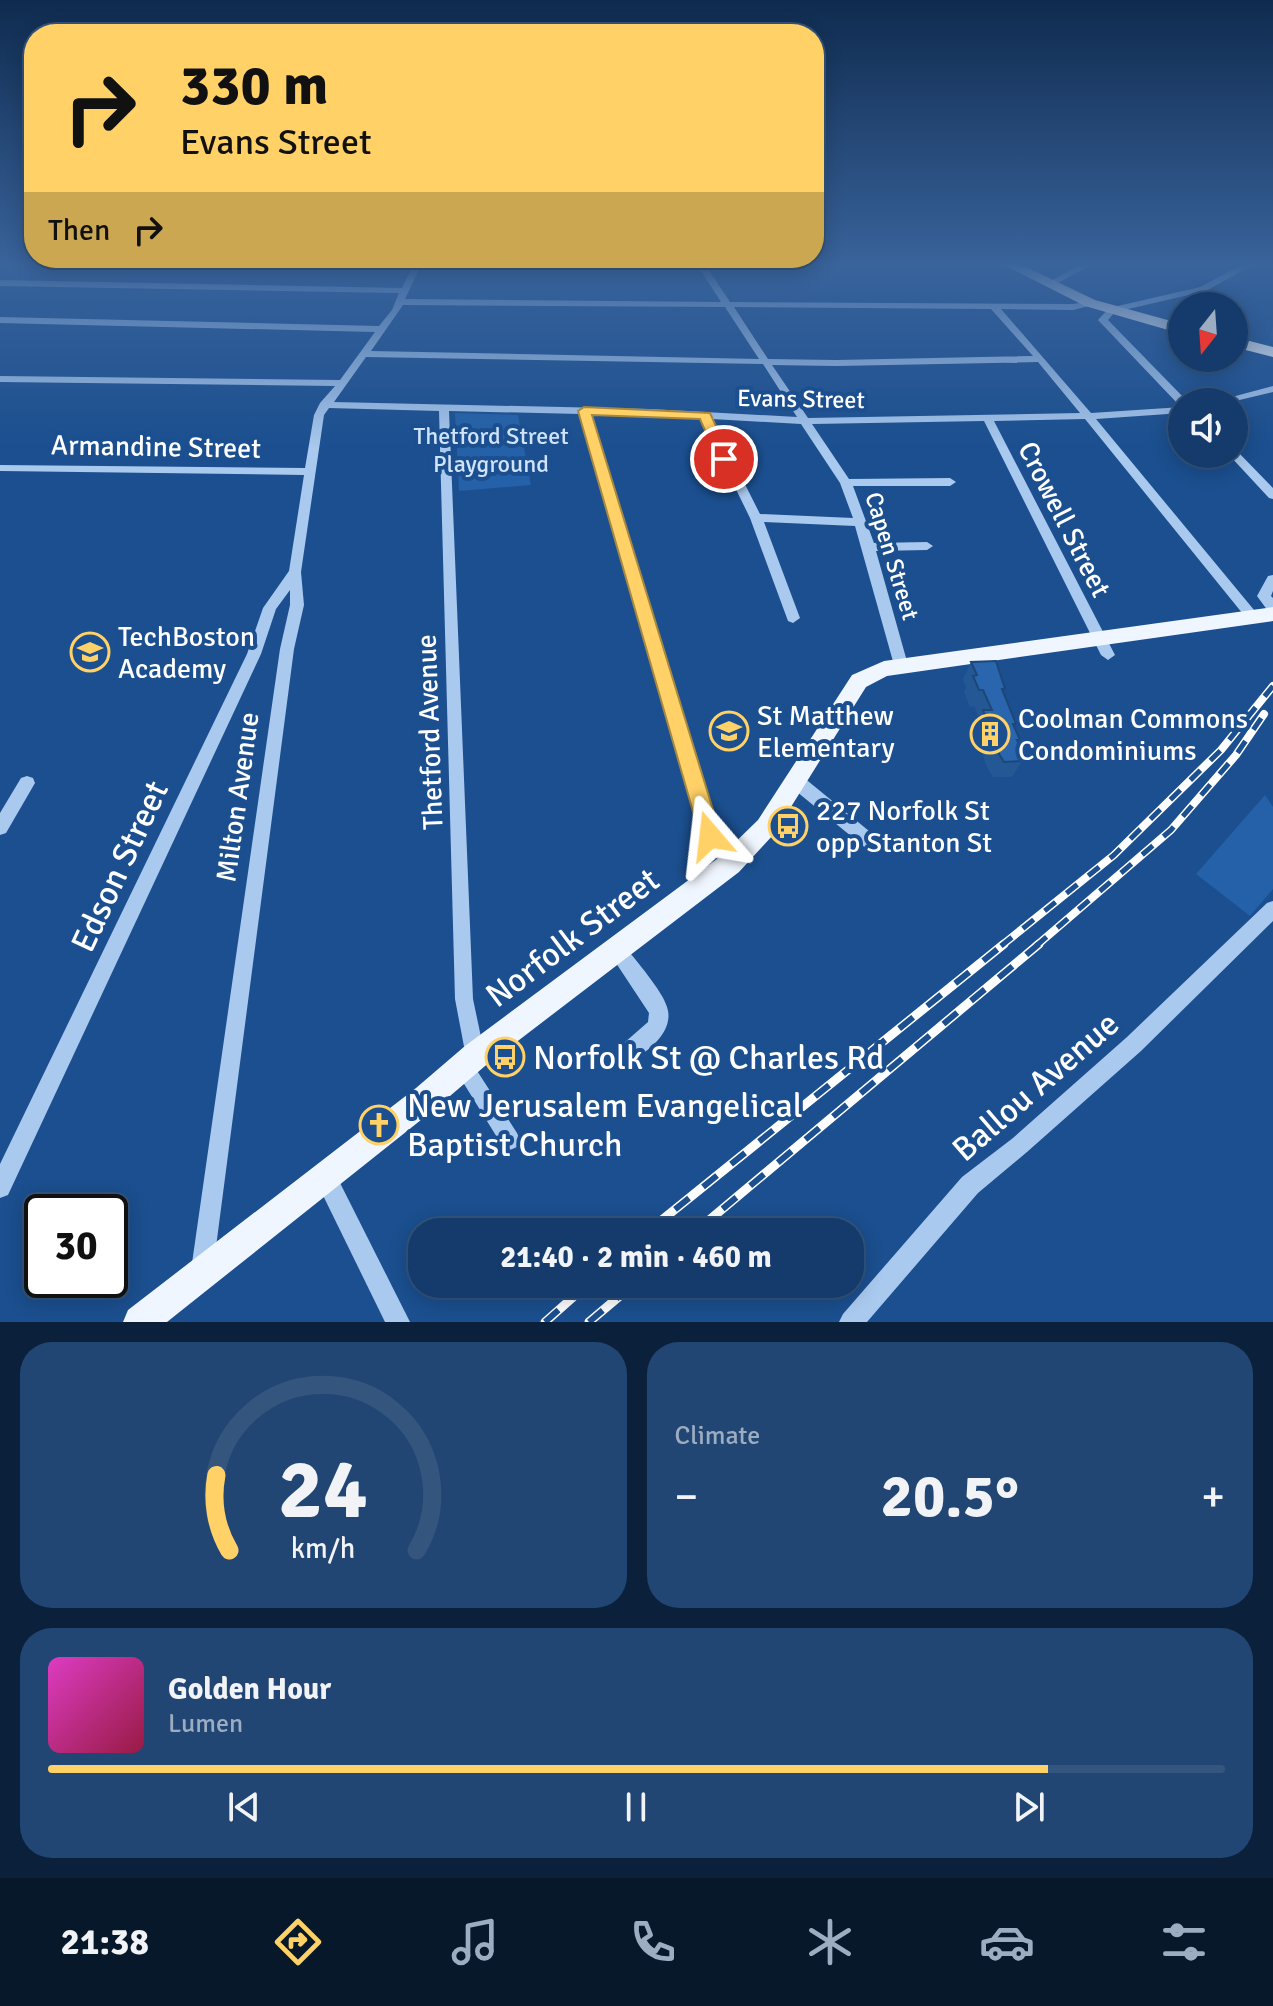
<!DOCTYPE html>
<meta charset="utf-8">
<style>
:root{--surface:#143b6b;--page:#214673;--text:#f1f3f6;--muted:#9dadc1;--line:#33557e;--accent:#ffd166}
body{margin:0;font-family:Signika,sans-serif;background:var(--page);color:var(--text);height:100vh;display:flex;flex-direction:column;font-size:30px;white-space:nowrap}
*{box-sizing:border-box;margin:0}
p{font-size:26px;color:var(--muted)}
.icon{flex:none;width:44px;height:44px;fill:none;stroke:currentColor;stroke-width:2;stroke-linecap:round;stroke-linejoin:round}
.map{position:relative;height:1322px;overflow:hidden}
.side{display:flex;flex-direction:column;gap:20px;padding:20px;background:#0b203b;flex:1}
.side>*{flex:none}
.hud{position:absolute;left:24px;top:24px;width:800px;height:244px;border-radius:32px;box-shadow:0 4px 20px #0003,0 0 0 2px var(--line);background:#ffd166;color:#111;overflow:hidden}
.needle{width:52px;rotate:197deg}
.tools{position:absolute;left:1168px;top:292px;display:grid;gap:16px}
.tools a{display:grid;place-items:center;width:80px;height:80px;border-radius:50%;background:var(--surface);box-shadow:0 4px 20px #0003,0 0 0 2px var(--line);font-size:40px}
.speed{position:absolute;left:24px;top:1194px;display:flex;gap:16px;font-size:40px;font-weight:700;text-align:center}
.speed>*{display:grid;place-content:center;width:104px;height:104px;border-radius:50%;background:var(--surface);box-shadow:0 4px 20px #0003,0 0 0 2px var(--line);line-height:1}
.speed .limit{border:4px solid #111;border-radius:12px;background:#fff;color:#111}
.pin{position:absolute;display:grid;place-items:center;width:68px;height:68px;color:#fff;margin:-34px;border:4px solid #fff;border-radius:50%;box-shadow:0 2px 8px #0007}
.me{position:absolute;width:88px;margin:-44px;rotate:343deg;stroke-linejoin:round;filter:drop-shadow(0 0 6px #0008)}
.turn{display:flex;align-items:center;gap:28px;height:168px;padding:0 24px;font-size:36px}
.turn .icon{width:104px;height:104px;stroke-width:2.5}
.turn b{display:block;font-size:56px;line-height:68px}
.then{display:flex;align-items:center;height:76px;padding:0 24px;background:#0003;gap:16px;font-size:30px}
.big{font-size:60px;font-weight:700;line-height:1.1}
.side .card{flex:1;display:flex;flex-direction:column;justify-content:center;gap:12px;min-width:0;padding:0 28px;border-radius:32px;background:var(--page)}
.side .dial{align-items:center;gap:0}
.dial svg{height:208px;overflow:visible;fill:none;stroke:var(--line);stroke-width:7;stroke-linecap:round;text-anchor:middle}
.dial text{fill:var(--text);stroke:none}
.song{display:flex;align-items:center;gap:24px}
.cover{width:96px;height:96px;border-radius:12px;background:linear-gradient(135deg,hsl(310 70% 55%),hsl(340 70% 35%))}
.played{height:8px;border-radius:4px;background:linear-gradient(90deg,var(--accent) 85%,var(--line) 85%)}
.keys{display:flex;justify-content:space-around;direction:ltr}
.heat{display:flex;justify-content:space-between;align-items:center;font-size:44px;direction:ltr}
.side .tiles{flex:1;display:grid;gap:20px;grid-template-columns:1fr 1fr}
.card:last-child{grid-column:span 2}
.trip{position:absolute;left:408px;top:1218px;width:456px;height:80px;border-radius:32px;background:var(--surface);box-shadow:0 4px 20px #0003,0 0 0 2px var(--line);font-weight:700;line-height:80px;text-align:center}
.tabs{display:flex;height:128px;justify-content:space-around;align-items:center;background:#08182b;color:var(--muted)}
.tabs .icon{width:56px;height:56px}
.tabs .selected{color:var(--accent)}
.tabs b{font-size:36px;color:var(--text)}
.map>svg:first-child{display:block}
.green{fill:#2461a8}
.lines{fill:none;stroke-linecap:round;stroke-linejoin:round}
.minor{fill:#a9c9ee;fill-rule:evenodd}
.major{fill:#f0f6ff;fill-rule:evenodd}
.highway{fill:#fff;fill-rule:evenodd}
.rail-far1-casing{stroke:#fff;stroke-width:8}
.rail-casing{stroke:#fff;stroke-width:9}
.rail-far1{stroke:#1b4f8f;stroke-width:5;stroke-dasharray:14;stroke-linecap:butt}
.rail{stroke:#1b4f8f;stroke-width:6;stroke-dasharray:18;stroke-linecap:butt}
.wall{fill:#245895}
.building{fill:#2a66ad;stroke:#1d4779;stroke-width:2}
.route{fill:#ffd166;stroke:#a68842;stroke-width:2}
.labels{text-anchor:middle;stroke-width:8;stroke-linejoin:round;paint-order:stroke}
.far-street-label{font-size:24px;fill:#fff;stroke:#1b4f8f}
.far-park-label{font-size:24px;fill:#cfe3fa;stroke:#1b4f8f}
.street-label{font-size:28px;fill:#fff;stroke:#1b4f8f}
.poi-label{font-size:28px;fill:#fff;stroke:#1b4f8f;text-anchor:start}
.near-street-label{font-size:34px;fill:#fff;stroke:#1b4f8f}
.near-poi-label{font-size:34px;fill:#fff;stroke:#1b4f8f;text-anchor:start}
</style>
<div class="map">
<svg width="1273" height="1322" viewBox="0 0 1273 1322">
<rect width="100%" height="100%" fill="#1b4f8f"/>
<g class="green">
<polygon points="455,413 518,415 531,485 459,491"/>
<polygon points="1265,795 1273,807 1273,889 1250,916 1196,874"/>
</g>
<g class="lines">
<g class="minor">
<path d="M 414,263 L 422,263 L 405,299 L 721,302 L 696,263 L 704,263 L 730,302 L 1073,304 L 1093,301 L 1093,305 L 1073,310 L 1001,309 L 1091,413 L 1182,407 L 1182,413 L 1096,419 L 1259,616 L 1252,621 L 1247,619 L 1085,419 L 994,421 L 1115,655 L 1108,660 L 1101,655 L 984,421 L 812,424 L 849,479 L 950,478 L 956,482 L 950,486 L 853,486 L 874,543 L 927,542 L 933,546 L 927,550 L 876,551 L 908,665 L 906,669 L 896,669 L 894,665 L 855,526 L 764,522 L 800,618 L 793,623 L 788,621 L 750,518 L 701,418 L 590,414 L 717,833 L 738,864 L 736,870 L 730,872 L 724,870 L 702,836 L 580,414 L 449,411 L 473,999 L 485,1056 L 482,1063 L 474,1066 L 517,1133 L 520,1140 L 517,1147 L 510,1150 L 503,1147 L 453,1066 L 456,1059 L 466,1057 L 455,999 L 439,411 L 329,408 L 324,415 L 301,572 L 304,605 L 294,649 L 213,1270 L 210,1278 L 202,1281 L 194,1278 L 191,1270 L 280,649 L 290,605 L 290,590 L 276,609 L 261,654 L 8,1195 L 0,1198 L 0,1164 L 247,654 L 263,608 L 289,571 L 304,475 L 0,471 L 0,465 L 305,468 L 314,415 L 320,403 L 335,386 L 0,382 L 0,376 L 340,380 L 375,332 L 0,323 L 0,317 L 379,326 L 392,310 L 399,293 L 0,286 L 0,280 L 402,288 ZM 403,305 L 725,307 L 759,359 L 371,351 ZM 734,307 L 991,309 L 1033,356 L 836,360 L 768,359 ZM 366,357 L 763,364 L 797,417 L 649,409 L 334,402 ZM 1038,362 L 1080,413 L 808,418 L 772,365 L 836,366 ZM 712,419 L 801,424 L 840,483 L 853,518 L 760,514 Z"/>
<polygon points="1084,263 1095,263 1052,286 1045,284"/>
<polygon points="1246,263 1256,263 1206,291 1115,312 1108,320 1186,400 1187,402 1182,402 1182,405 1178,404 1098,320 1109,308 1200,287"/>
<polygon points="1273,386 1273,392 1231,402 1213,402"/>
<polygon points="1234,451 1238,452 1273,488 1273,499 1269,498 1230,456 1229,454 1234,454"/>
<polygon points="1273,575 1273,591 1271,596 1273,598 1273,613 1268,611 1257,596 1268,576"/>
<polygon points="797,775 803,777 880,840 882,845 880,850 874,853 868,850 791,787 789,782 791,777"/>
<polygon points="27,776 33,778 35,783 6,833 0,835 0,813 21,778"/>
<polygon points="1273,901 1273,921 1141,1051 1027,1152 978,1193 867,1322 839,1322 843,1314 962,1177 1013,1138 1127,1037 1267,903"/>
<path d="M 618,942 L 624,945 C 636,961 662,990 667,1007 C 675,1030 649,1052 631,1060 L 624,1057 L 621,1050 L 624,1043 L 648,1022 L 649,1013 L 612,957 L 609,951 L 612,945 Z"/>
<polygon points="325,1166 333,1169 410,1322 385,1322 314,1177 317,1169"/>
</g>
<polygon class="major" points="1273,607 1273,621 887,676 866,687 774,834 739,872 485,1066 436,1108 167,1322 123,1322 128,1310 416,1088 465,1046 721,856 758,820 852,675 884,661"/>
<g class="highway">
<polygon points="1000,263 1018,263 1095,300 1182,324 1182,334 1085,306"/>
<polygon points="1234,337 1273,347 1273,357 1234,347"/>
</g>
<defs>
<g id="rail-far1">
<polyline points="1001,946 1114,855 1221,750 1273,686"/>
<polyline points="1036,946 1171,830 1236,755 1264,714"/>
</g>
<g id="rail">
<polyline points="647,1232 1004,944"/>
<polyline points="695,1232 1039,944"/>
<polyline points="545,1322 588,1284"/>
<polyline points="589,1322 634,1284"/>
</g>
</defs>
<use href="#rail-far1" class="rail-far1-casing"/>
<use href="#rail" class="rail-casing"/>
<use href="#rail-far1" class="rail-far1"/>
<use href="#rail" class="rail"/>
</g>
<g class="wall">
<polygon points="1273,326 1273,340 1269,339"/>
<polygon points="971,662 1005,689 1003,692 1016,724 1014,727 1020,740 1018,742 1021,749 1018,752 1022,761 1012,777 993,777 986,765 974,727 979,717 974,706 970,707 964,692 966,688 963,679"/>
</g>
<polygon class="building" points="996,661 1005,689 1002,689 1016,724 1013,724 1020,740 1017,740 1021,749 1017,749 1022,761 1004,762 996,749 983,710 992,710 983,690 979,690 973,676 977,675 971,662"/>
<linearGradient id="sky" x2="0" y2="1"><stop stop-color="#0f2b4f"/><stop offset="0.59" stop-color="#39639b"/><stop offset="1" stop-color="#39639b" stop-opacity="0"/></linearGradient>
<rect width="1273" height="448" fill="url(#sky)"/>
<polygon class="route" points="584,407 710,413 731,459 724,463 719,462 700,419 592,415 721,836 718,843 710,846 703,843 700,836 578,411"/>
<defs>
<symbol id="school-ring" viewBox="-11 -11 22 22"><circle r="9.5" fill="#1b4f8f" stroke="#ffd166" stroke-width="1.5"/><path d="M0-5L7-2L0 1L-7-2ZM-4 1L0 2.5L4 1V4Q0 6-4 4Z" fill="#ffd166"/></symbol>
<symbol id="building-ring" viewBox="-11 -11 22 22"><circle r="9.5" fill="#1b4f8f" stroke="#ffd166" stroke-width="1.5"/><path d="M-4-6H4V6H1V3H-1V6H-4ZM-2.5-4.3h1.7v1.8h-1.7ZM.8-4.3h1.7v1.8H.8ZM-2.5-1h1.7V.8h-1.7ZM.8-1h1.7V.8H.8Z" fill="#ffd166"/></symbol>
<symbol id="bus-ring" viewBox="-11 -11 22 22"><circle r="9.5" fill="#1b4f8f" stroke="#ffd166" stroke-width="1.5"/><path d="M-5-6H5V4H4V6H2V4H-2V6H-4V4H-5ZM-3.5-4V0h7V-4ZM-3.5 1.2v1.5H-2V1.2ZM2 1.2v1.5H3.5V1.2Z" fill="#ffd166"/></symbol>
<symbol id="church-ring" viewBox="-11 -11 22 22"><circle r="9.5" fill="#1b4f8f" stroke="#ffd166" stroke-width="1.5"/><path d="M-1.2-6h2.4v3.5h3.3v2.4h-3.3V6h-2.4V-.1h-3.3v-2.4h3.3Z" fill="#ffd166"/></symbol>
</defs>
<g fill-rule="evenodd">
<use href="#school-ring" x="68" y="630" width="44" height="44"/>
<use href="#school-ring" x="707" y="709" width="44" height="44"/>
<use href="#building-ring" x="968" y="712" width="44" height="44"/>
<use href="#bus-ring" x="766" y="804" width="44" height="44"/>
<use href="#bus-ring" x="483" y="1035" width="44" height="44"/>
<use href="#church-ring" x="357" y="1103" width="44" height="44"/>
</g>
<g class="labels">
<g class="far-street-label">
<text transform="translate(801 399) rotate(1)" y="8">Evans Street</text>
<text transform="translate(892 556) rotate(73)" y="8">Capen Street</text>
</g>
<g class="far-park-label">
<text x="491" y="444">Thetford Street<tspan x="491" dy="28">Playground</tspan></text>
</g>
<g class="street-label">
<text transform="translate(156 446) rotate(1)" y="10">Armandine Street</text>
<text transform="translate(1065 519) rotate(63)" y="10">Crowell Street</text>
<text transform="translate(429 732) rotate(-92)" y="10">Thetford Avenue</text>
<text transform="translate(237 797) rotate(-82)" y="10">Milton Avenue</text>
</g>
<g class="poi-label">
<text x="118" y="646">TechBoston<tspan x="118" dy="32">Academy</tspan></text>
<text x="757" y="725">St Matthew<tspan x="757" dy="32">Elementary</tspan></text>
<text x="1018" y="728">Coolman Commons<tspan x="1018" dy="32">Condominiums</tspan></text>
<text x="816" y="820">227 Norfolk St<tspan x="816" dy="32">opp Stanton St</tspan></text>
</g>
<g class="near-street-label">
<text transform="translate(119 866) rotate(-65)" y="12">Edson Street</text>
<text transform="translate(572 937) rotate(-37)" y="12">Norfolk Street</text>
<text transform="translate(1035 1086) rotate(-41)" y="12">Ballou Avenue</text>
</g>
<g class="near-poi-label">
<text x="533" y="1069">Norfolk St @ Charles Rd</text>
<text x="407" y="1117">New Jerusalem Evangelical<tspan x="407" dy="39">Baptist Church</tspan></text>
</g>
</g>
</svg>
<div class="tools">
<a><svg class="needle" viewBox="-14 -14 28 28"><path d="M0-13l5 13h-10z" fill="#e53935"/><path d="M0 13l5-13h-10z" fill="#9dadc1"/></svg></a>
<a><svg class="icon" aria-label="sound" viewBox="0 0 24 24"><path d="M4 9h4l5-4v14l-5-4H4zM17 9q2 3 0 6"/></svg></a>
</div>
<div class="speed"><div class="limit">30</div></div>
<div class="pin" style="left:724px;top:459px;background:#d93025"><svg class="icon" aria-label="arrive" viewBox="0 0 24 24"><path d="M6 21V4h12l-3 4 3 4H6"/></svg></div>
<svg class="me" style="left:710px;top:836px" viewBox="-20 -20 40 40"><path d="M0-17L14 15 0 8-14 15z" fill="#ffd166" stroke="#fff" stroke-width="4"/></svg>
<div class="trip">21:40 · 2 min · 460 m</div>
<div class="hud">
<div class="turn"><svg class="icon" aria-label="right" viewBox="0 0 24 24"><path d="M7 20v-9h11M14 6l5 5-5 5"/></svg><div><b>330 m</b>Evans Street</div></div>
<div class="then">Then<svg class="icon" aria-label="right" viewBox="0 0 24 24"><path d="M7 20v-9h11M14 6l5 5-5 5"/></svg></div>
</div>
</div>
<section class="side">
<div class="tiles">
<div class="card dial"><svg viewBox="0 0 100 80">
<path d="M14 69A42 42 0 1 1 86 69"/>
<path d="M14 69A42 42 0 0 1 9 40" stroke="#ffd166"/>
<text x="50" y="56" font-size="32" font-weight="700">24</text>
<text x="50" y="72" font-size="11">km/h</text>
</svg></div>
<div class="card"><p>Climate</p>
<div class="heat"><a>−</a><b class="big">20.5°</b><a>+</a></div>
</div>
<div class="card">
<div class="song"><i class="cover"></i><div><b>Golden Hour</b><p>Lumen</p></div></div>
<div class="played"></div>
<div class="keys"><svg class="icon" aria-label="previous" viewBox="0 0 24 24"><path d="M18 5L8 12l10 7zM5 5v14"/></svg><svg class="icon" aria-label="pause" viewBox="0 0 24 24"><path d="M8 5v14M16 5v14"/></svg><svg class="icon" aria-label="next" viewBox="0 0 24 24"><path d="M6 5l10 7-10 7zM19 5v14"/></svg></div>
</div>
</div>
</section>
<nav class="tabs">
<b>21:38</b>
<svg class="icon selected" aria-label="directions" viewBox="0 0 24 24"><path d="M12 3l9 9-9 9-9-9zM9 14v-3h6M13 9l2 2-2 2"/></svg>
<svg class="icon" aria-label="music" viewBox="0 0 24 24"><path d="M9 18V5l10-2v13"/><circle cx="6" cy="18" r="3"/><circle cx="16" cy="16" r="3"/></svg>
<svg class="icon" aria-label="phone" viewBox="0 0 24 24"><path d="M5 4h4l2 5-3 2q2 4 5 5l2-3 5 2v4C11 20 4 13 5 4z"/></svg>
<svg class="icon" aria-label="climate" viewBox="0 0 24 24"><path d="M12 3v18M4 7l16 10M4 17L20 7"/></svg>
<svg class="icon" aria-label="car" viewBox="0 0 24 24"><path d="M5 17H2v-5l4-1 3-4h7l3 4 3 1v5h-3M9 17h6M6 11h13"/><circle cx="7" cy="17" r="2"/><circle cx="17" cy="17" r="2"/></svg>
<svg class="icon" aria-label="filters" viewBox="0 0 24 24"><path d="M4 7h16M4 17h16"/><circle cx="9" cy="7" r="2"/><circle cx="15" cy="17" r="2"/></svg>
</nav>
